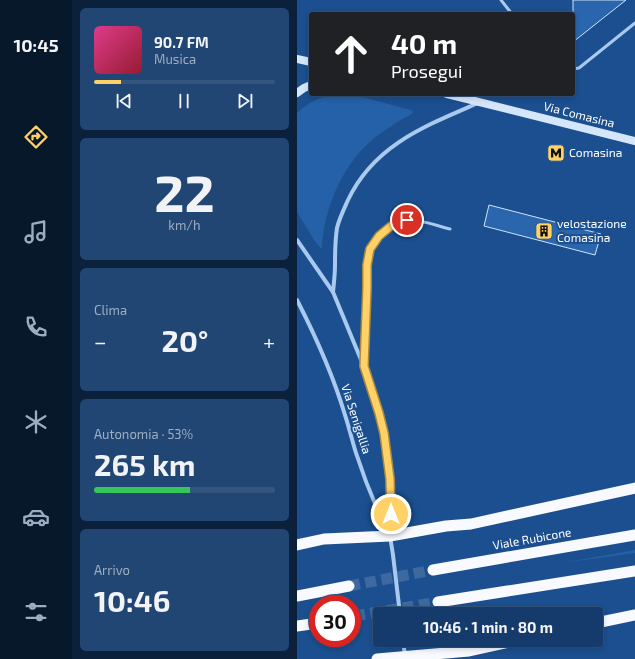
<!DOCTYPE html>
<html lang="it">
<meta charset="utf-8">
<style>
:root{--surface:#143b6b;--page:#214673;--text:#f1f3f6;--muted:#9dadc1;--line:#33557e;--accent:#ffd166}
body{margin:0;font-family:"Exo 2",sans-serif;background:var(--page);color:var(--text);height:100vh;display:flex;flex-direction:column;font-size:15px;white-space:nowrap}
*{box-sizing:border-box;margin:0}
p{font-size:13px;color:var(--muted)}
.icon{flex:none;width:22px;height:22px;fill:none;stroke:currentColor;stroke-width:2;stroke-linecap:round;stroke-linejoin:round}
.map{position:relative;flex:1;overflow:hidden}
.drawer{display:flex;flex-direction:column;gap:8px;padding:8px;background:#0b203b;width:225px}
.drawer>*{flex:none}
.banner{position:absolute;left:12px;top:12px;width:266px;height:84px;border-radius:4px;box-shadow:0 2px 6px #0003,0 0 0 1px var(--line);background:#202124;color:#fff;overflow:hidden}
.speed{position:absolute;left:12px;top:595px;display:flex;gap:8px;font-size:20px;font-weight:700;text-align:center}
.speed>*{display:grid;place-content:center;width:52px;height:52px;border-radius:50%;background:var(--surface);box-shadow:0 2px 6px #0003,0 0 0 1px var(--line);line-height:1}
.speed .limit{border:6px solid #d22;background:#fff;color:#111}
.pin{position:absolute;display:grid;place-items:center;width:34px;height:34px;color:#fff;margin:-17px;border:2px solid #fff;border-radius:50%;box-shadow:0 1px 4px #0007}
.me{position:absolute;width:44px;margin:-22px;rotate:0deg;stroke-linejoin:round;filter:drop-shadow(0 0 3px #0008)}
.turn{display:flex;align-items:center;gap:14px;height:84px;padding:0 16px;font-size:18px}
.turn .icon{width:52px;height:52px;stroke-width:2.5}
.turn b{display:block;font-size:28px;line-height:34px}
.big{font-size:30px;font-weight:700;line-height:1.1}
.drawer .card{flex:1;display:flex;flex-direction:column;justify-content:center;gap:6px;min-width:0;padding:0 14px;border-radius:6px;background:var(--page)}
.drawer .dial{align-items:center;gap:0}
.dial b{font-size:52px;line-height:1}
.song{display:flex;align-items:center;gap:12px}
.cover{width:48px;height:48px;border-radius:6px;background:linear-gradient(135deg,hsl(330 70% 55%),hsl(350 70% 35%))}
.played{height:4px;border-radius:2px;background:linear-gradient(90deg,var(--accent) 15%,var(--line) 15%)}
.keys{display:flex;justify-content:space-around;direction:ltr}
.heat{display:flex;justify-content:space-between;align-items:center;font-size:22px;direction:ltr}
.charge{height:6px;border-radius:3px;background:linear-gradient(90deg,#34c759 53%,var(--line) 0)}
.trip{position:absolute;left:76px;top:607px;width:230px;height:40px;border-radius:4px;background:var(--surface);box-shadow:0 2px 6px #0003,0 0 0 1px var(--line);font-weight:700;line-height:40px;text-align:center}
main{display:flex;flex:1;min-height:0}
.menu{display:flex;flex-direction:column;width:72px;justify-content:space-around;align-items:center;background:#08182b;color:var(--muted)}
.menu .icon{width:28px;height:28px}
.menu .active{color:var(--accent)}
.menu b{font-size:18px;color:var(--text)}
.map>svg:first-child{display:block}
.green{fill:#2461a8}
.building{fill:#2a66ad;stroke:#cfe3fa}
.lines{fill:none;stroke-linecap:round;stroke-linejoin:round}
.trunk-tunnel{stroke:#3d69a0;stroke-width:11;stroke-dasharray:11 5.5;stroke-linecap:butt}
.service{stroke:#a9c9ee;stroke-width:3}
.minor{stroke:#a9c9ee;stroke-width:4}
.secondary{stroke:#d6e6fa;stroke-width:8}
.trunk{stroke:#f8faff;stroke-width:11}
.minor-bridge{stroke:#a9c9ee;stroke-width:4}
.route-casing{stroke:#a68842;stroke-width:10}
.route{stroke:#ffd166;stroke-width:7}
.labels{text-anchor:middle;stroke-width:4;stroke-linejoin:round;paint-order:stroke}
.street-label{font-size:12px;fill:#fff;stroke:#1b4f8f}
.poi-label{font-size:12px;fill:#fff;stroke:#1b4f8f;text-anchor:start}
</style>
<main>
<nav class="menu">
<b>10:45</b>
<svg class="icon active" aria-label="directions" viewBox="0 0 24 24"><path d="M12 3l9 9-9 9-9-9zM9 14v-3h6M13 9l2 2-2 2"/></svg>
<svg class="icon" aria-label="music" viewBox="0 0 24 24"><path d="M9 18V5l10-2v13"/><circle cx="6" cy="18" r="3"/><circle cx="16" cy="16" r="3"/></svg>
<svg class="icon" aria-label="phone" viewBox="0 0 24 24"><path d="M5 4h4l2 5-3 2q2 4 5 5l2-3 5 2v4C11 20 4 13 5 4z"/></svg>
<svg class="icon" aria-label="climate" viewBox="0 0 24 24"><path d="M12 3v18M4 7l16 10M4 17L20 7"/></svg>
<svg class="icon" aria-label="car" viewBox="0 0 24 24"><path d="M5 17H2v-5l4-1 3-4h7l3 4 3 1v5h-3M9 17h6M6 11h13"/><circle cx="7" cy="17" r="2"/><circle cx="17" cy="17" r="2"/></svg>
<svg class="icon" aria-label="filters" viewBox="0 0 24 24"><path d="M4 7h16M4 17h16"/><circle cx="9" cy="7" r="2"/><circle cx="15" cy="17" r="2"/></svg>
</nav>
<section class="drawer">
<div class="card">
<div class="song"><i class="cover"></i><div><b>90.7 FM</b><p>Musica</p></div></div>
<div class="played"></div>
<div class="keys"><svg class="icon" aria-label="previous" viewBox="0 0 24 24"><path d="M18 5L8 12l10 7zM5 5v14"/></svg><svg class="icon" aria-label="pause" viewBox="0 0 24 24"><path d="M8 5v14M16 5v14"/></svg><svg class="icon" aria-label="next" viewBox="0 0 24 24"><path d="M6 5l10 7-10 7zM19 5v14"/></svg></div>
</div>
<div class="card dial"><b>22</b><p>km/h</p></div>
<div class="card"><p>Clima</p>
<div class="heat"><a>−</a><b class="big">20°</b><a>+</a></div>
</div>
<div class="card"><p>Autonomia · 53%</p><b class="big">265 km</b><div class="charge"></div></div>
<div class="card"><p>Arrivo</p><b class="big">10:46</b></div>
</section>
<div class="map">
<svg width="338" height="659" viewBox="0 0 338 659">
<rect width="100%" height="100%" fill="#1b4f8f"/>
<g class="green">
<path d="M 42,94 L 55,94 L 106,108 L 114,110 L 116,112 C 113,116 109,117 105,119 C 97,124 88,130 80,136 C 47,161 27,207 25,247 L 24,249 L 17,240 L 0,212 L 0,113 C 14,100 24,97 42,94 Z"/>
<polygon points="338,550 338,553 265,563"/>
</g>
<g class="building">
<polygon points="276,0 329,0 276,42"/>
<polygon points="192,205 304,234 298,255 187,226"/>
</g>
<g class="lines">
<g class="trunk-tunnel">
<polyline points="52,586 136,570"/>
<polyline points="57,616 141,602"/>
</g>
<g class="service">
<polyline points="204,0 215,14"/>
<polyline points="276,69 282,68 338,23"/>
<path d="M 67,365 C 68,339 70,314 70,288 C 71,275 68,261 73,249 C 79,235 96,222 111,220 C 124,219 140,226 153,229"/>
</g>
<g class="minor">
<polyline points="0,240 36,292 67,367 82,413 87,433 93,479 93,536 96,555"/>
<path d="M 36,292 C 37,283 38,274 38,265 C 38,252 38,241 40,228 C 42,219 47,209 51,200 C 77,145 128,126 181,103"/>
<path d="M 0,300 C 19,337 36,375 48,415 C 52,427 55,440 59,453 C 68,481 79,508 92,534"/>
<polyline points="106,640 108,656"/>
</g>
<g class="secondary">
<polyline points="0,59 14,62"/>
<polyline points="0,93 7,88 14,85"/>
<polyline points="150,94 338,141"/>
</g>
<g class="trunk">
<polyline points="0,545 27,539 93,536 149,526 174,524 338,488"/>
<polyline points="136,570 338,535"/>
<polyline points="0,596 52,586"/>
<polyline points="141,602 338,571"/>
<polyline points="55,616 57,616"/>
<polyline points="299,623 338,615"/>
<polyline points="0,626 21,623"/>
<polyline points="80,659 172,651 221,640"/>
</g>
<polyline class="minor-bridge" points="96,555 103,614"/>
</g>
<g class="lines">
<defs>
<polyline id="route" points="94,514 93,479 87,433 82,413 67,366 70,288 70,265 73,249 82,236 94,226 110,220"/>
</defs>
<use href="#route" class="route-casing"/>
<use href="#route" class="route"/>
</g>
<defs>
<symbol id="metro-square" viewBox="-11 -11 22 22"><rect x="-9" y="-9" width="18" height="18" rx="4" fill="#ffd166" stroke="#1b4f8f"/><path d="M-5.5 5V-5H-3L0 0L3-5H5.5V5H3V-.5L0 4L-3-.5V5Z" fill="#111"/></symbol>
<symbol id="building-square" viewBox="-11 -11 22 22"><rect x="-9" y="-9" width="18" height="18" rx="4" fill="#ffd166" stroke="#1b4f8f"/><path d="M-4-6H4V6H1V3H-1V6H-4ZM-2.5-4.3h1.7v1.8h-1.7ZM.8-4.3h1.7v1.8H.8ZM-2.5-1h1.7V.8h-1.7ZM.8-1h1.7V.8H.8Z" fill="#111"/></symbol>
</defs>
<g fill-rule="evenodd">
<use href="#metro-square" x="249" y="143" width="20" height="20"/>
<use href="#building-square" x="237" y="221" width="20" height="20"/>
</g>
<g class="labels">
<g class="street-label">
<text transform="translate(282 115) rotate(14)" y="4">Via Comasina</text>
<text transform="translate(59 419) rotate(72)" y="4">Via Senigallia</text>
<text transform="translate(235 539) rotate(-10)" y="4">Viale Rubicone</text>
</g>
<g class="poi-label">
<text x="272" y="157">Comasina</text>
<text x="260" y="228">velostazione<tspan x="260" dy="14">Comasina</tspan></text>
</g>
</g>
</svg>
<div class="speed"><div class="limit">30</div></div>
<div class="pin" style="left:110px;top:220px;background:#d93025"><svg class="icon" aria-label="arrive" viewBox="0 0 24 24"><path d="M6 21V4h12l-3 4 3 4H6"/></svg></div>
<svg class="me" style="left:94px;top:514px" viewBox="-20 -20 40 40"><circle r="17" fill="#ffd166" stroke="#fff" stroke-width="3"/><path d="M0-11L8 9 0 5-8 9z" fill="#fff"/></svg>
<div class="trip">10:46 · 1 min · 80 m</div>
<div class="banner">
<div class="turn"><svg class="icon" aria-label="ahead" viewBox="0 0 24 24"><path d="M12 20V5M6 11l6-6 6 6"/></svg><div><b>40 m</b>Prosegui</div></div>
</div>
</div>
</main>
